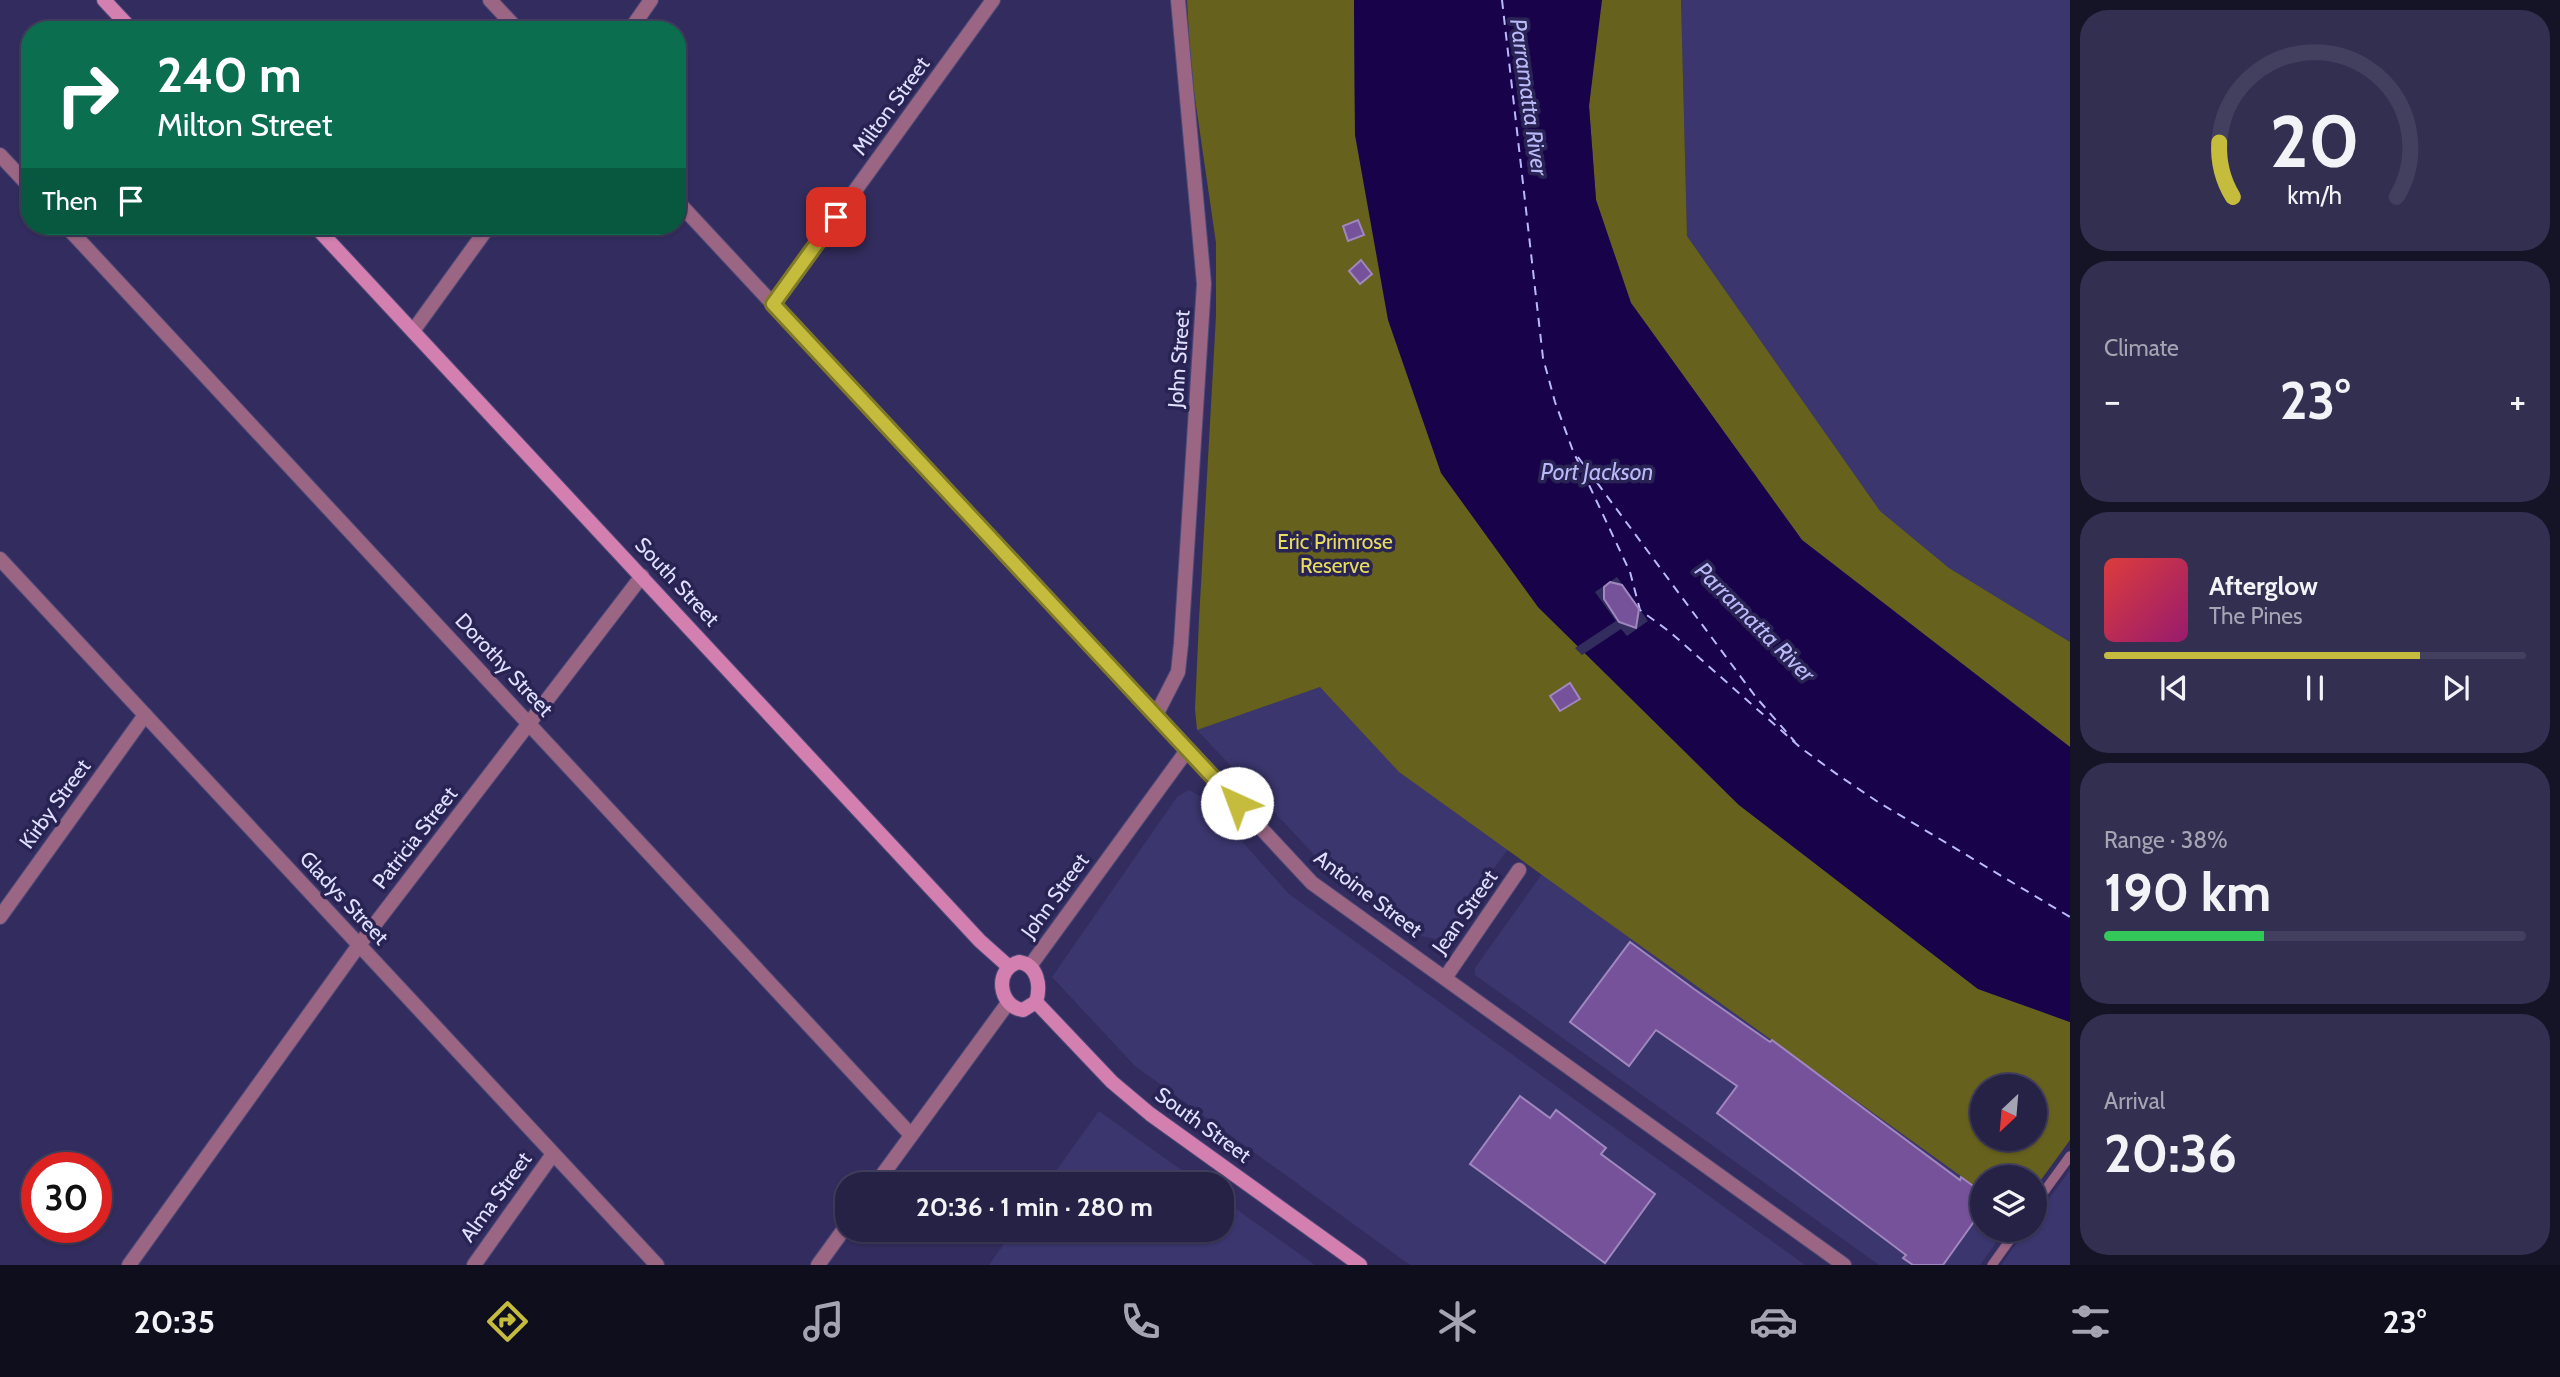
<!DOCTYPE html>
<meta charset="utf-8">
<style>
:root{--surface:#262246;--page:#322f51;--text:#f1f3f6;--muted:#a4a4b3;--line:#423f5f;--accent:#c5bc3d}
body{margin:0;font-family:Cabin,sans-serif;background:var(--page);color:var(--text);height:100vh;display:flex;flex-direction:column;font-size:26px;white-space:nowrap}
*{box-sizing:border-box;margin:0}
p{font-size:23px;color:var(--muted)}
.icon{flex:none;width:38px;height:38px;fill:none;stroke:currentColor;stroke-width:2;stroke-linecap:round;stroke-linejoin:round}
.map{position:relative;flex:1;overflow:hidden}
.side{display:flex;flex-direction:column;gap:10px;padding:10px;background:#151326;width:490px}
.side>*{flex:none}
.top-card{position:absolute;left:21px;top:21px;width:665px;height:214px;border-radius:28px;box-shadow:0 2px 5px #0004,0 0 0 2px var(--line);background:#0b6e4f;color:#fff;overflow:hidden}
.needle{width:46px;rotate:206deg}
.tools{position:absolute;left:1970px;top:1074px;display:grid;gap:14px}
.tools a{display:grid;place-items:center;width:77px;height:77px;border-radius:50%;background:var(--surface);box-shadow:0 2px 5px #0004,0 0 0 2px var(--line);font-size:35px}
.speed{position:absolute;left:21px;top:1152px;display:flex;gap:14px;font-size:35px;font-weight:700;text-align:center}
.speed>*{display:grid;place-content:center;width:91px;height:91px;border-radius:50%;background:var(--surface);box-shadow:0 2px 5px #0004,0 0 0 2px var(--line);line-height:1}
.speed .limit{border:10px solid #d22;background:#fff;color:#111}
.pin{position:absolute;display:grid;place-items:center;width:60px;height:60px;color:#fff;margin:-30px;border-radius:14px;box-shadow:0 4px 10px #0006}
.me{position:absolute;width:77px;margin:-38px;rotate:317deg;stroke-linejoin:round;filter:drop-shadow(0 0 5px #0008)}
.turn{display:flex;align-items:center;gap:24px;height:147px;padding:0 21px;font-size:32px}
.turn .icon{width:91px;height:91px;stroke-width:2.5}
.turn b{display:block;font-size:49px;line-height:60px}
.then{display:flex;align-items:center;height:66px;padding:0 21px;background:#0003;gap:14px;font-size:26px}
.big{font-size:52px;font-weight:700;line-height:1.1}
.side .widget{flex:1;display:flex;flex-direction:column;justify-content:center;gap:10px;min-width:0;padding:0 24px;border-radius:28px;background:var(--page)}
.side .dial{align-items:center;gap:0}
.dial svg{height:182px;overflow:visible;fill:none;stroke:var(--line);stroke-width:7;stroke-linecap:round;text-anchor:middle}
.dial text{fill:var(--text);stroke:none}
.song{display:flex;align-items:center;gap:21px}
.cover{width:84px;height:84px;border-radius:10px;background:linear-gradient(135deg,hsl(0 70% 55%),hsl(320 70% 35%))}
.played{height:7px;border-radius:4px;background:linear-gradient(90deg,var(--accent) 75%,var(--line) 75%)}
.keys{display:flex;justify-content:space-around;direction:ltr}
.heat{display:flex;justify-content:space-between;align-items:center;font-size:38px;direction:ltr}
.charge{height:10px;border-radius:5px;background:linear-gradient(90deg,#34c759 38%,var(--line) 0)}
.trip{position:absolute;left:835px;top:1172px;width:399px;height:70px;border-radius:28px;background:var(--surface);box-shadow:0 2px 5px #0004,0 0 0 2px var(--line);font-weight:700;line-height:70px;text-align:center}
.tab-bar{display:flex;height:112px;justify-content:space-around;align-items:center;background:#0f0e1c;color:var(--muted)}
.tab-bar .icon{width:49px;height:49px}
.tab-bar .on{color:var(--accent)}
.tab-bar b{font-size:32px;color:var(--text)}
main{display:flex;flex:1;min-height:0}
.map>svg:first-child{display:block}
.built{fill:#3b366e}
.green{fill:#66611d;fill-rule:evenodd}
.water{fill:#18024a}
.pier{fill:#322d5e}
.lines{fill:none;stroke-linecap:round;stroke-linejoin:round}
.ferry{stroke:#bab9f8;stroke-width:2;stroke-dasharray:9 7;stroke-linecap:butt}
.building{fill:#76529b;stroke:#a087be;stroke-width:2}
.lane-casing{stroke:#4e4a78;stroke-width:10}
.street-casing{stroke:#4e4a78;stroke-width:16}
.secondary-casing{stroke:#4e4a78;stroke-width:16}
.lane{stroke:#9b6684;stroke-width:9}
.street{stroke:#9b6684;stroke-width:14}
.secondary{stroke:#d37fb0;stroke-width:14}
.route-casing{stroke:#807a28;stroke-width:18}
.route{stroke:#c5bc3d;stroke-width:12}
.labels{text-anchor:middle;stroke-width:7;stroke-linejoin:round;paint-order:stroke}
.street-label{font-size:21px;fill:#dfe0ff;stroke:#282353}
.park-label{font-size:21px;fill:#e6dc5d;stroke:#282353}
.water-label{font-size:23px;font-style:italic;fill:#bab9f8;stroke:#282353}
</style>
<main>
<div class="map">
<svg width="2070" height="1265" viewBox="0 0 2070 1265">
<rect width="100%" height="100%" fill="#322d5e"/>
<g class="built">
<polygon points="1681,0 2070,0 2070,642 1949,568 1880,511 1687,236"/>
<polygon points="1320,686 1399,772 1508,849 1446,935 1435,939 1422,936 1323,864 1197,730"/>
<polygon points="1189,790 1203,798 1289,894 1805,1265 1410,1265 1135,1066 1052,977 1177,797"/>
<polygon points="1542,874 1983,1192 1983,1230 2005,1230 1980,1265 1879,1265 1475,975 1475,968"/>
<polygon points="1099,1111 1202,1185 1046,1185"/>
<polygon points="2070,1170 2070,1265 2001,1265 2026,1230 2035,1230 2035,1218"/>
<polygon points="1222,1199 1315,1265 989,1265 1014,1230 1222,1230"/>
</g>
<g class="green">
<path d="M 1187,0 L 1354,0 L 1355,135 L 1538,607 L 1739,805 L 1978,989 L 2070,1022 L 2070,1140 L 2035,1188 L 2035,1178 L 1983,1178 L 1983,1192 L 1399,772 L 1320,687 L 1197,730 L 1195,709 L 1199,620 L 1216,316 L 1216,243 L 1191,71 ZM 1983,1087 L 2035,1087 L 2035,1139 L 1983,1139 Z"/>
<polygon points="1600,0 1681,0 1687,236 1880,511 1949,568 2070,642 2070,747 1802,540 1631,303 1596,200 1589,106"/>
</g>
<polygon class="water" points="1354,0 1602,0 1589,106 1596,200 1631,303 1802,540 2070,747 2070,1022 1978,989 1739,805 1538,607 1441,473 1388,320 1355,135"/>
<polygon class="pier" points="1617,577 1648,621 1627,636 1621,629 1582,655 1575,648 1616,621 1595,592"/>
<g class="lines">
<g class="ferry">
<polyline points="1502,0 1543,358 1555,402 1573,451 1630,572 1640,610 1670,632 1801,748 1838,775 1878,802 2070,917"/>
<polyline points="1578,457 1755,696 1795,742"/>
</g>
</g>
<g class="building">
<polygon points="1358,220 1364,235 1348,241 1343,226"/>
<polygon points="1361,260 1372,274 1360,284 1349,271"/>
<polygon points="1610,582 1622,585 1639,609 1636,628 1619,622 1604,599 1604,587"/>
<polygon points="1570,683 1580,699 1560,711 1550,696"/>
<polygon points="1630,942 1694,989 1770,1042 1772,1040 1960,1180 1961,1177 1983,1193 1983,1209 1943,1265 1913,1265 1903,1258 1906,1255 1717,1113 1737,1086 1656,1030 1629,1066 1570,1022"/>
<polygon points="1520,1096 1550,1118 1556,1110 1606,1148 1601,1154 1655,1194 1605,1263 1470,1164"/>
</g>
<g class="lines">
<defs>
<g id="lane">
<polyline points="2035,1204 2070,1156"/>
<polyline points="1992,1265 2017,1230"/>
</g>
<g id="street">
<polyline points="490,0 518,30"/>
<polyline points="630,30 651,0"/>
<polyline points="0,155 30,187"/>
<polyline points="677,201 1312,883 1844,1265"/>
<polyline points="66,226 911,1135"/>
<polyline points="773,304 993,0"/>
<polyline points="413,331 489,226"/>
<polyline points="0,559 657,1265"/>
<polyline points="1156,715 1178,672 1181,644 1204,284 1178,0"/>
<polyline points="0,917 145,715"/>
<polyline points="1030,966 1188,749"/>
<polyline points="1445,978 1519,870"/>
<polyline points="875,1185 1008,1003"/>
<polyline points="129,1265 359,945 642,576"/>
<polyline points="474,1265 553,1154"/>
<polyline points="818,1265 847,1225"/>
</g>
<g id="secondary">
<polyline points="104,0 132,30"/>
<polyline points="315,226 980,941 1008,966"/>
<path d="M 1019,962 C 1038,965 1041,986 1036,1002 L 1023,1010 C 999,1007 993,969 1019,962 Z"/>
<polyline points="1036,1002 1112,1082 1150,1114 1360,1265"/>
</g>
</defs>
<use href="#lane" class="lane-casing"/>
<use href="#street" class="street-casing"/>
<use href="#secondary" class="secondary-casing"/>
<use href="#lane" class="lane"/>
<use href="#street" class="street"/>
<use href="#secondary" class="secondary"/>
</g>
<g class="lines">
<defs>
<polyline id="route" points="836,217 773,304 1237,803"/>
</defs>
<use href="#route" class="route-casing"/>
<use href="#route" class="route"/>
</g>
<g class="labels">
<g class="street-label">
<text transform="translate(891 106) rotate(-54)" y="7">Milton Street</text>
<text transform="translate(1179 359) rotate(-86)" y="7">John Street</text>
<text transform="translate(677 582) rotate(47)" y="7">South Street</text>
<text transform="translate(504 665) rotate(47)" y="7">Dorothy Street</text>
<text transform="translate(55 804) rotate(-54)" y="7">Kirby Street</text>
<text transform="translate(415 838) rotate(-52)" y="7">Patricia Street</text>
<text transform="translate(1368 894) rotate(37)" y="7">Antoine Street</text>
<text transform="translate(1055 896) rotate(-54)" y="7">John Street</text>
<text transform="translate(344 898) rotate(47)" y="7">Gladys Street</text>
<text transform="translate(1465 912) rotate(-55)" y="7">Jean Street</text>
<text transform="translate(1203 1125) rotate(36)" y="7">South Street</text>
<text transform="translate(496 1197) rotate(-54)" y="7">Alma Street</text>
</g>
<g class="park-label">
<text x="1335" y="549">Eric Primrose<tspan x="1335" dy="24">Reserve</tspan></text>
</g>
<g class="water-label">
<text transform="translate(1529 97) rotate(82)" y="8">Parramatta River</text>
<text x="1597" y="480">Port Jackson</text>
<text transform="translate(1755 622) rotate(45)" y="8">Parramatta River</text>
</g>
</g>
</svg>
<div class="tools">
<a><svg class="needle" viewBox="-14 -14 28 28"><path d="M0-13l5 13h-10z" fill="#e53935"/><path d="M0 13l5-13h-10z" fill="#a4a4b3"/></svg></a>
<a><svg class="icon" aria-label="layers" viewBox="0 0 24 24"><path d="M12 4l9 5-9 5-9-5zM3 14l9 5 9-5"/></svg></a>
</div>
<div class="speed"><div class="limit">30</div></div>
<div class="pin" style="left:836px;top:217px;background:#d93025"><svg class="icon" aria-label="arrive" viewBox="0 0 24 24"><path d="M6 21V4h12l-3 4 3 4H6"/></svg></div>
<svg class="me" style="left:1237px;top:803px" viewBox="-20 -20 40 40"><circle r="19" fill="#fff"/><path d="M0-13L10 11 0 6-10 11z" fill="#c5bc3d"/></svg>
<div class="trip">20:36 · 1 min · 280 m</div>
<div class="top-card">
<div class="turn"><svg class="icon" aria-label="right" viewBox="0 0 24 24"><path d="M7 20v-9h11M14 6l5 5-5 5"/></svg><div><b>240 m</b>Milton Street</div></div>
<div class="then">Then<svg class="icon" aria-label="arrive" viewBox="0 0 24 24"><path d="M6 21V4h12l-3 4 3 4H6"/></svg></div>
</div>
</div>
<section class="side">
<div class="widget dial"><svg viewBox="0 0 100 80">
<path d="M14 69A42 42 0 1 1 86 69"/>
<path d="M14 69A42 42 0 0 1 8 45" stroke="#c5bc3d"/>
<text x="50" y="56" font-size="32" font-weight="700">20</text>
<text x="50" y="72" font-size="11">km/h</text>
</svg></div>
<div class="widget"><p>Climate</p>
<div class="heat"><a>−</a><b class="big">23°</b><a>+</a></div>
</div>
<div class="widget">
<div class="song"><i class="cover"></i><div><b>Afterglow</b><p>The Pines</p></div></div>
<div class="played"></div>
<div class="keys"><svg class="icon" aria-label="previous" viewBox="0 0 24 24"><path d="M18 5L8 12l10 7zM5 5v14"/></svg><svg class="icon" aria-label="pause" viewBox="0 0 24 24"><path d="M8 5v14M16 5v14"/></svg><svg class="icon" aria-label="next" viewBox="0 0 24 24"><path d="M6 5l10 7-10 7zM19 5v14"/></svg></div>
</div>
<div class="widget"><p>Range · 38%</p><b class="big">190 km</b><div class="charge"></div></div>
<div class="widget"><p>Arrival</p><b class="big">20:36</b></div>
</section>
</main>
<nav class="tab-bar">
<b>20:35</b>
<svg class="icon on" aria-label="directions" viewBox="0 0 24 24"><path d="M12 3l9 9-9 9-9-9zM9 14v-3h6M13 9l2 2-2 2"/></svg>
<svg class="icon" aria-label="music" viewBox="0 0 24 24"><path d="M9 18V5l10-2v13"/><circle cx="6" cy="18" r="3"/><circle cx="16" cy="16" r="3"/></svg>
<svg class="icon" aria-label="phone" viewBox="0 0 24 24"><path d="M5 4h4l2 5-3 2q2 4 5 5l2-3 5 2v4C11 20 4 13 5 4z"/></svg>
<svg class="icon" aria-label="climate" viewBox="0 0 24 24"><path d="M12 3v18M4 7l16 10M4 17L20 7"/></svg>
<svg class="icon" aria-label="car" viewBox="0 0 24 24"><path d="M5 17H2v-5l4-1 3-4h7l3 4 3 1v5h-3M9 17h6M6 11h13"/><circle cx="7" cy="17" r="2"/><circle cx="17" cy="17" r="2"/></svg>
<svg class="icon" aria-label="filters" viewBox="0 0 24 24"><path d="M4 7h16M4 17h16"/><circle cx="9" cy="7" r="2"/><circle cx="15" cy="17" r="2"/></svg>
<b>23°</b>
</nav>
